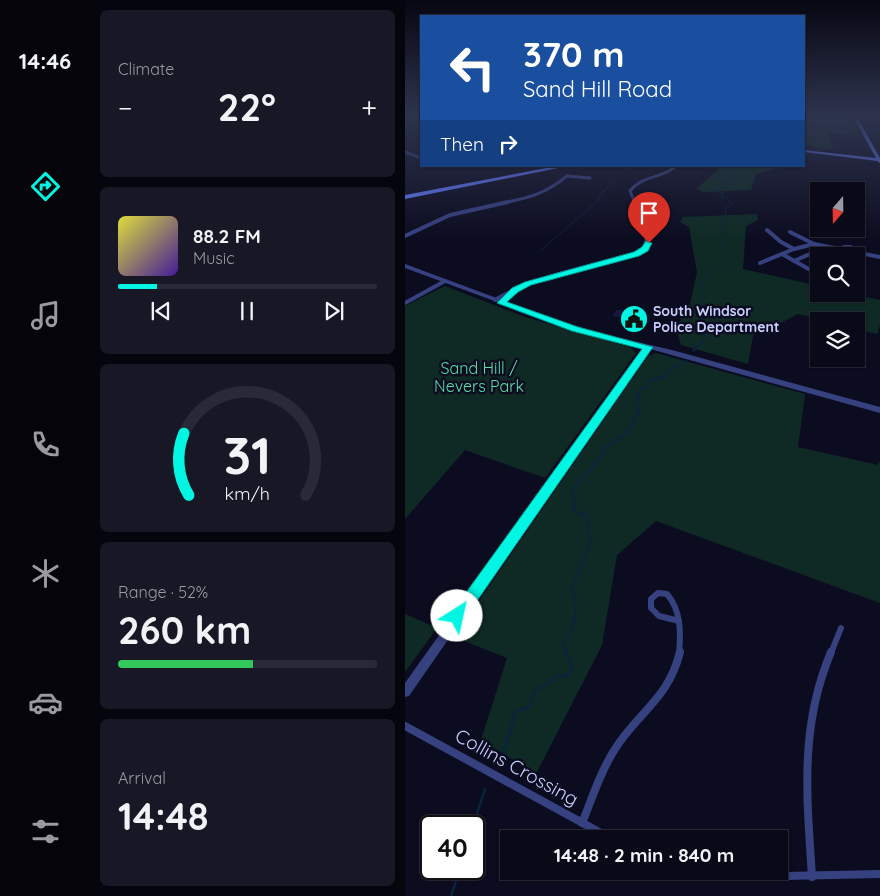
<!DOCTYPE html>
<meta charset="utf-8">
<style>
:root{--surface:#090918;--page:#171725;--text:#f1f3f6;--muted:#999aa2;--line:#292a37;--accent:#00f6e2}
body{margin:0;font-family:Quicksand,sans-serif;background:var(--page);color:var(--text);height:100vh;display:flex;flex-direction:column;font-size:19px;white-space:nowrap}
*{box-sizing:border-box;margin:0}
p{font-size:16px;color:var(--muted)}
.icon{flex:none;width:28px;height:28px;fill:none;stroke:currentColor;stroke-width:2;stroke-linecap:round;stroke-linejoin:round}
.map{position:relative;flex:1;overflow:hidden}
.details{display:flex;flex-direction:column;gap:10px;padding:10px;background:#05050d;width:315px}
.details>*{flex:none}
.hud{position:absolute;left:15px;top:15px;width:385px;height:152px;border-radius:0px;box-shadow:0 1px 4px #0004,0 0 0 1px var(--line);background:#1a4fa0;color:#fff;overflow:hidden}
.needle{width:32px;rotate:200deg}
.controls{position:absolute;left:405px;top:182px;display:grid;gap:10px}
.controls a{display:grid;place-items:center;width:55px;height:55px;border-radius:0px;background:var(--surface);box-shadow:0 1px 4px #0004,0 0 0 1px var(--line);font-size:25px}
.speed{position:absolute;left:15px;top:815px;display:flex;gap:10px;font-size:25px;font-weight:700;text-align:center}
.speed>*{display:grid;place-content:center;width:65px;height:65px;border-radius:50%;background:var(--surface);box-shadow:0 1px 4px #0004,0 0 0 1px var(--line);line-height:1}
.speed .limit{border:2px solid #111;border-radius:8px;background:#fff;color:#111}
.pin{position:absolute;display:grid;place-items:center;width:42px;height:42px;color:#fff;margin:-51px -21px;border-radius:50% 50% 50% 0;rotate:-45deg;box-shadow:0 0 5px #0007}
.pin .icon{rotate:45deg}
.me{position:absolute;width:55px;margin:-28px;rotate:35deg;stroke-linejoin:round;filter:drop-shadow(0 0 4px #0008)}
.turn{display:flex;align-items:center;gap:18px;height:105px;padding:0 20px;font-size:22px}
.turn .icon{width:65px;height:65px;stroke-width:2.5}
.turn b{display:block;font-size:35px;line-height:42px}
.then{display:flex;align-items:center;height:48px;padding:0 20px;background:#0003;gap:10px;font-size:19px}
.big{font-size:38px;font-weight:700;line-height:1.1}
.details .widget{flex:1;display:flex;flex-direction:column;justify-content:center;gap:8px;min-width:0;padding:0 18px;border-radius:8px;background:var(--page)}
.details .dial{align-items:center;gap:0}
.dial svg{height:130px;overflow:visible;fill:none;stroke:var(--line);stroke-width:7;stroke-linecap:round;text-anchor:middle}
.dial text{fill:var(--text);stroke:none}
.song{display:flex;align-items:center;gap:15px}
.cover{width:60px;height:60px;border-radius:8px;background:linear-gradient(135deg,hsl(60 70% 55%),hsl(260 70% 35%))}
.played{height:5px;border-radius:2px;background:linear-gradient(90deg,var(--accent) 15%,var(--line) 15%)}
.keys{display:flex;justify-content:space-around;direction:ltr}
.heat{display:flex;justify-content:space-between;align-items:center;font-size:28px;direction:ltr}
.charge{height:8px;border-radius:4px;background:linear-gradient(90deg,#34c759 52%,var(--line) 0)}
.trip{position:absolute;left:95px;top:830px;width:288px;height:50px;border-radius:0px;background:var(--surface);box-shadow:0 1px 4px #0004,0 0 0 1px var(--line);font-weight:700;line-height:50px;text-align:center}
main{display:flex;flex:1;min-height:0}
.dock{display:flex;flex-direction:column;width:90px;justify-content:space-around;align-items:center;background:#04040a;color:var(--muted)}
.dock .icon{width:35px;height:35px}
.dock .selected{color:var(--accent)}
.dock b{font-size:22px;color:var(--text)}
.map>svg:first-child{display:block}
.green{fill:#0f2a24}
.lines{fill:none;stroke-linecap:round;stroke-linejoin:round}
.stream-far2{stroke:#08253d;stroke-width:1}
.stream-far1{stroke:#08253d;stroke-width:2}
.stream{stroke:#08253d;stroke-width:2.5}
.building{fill:#191841}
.minor-far3{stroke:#364180;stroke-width:3}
.minor-far2{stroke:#364180;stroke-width:4}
.minor-far1{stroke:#364180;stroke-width:6}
.minor{stroke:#364180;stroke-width:8}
.tertiary{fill:#364180;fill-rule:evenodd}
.secondary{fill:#627bff;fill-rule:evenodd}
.route{fill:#00f6e2;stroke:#00a093}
.labels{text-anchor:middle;stroke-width:5;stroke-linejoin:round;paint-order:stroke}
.far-poi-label{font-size:14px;font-weight:bold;fill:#cbcfff;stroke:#0c0c20;text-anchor:start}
.park-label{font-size:16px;fill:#56e1a5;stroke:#0c0c20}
.near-street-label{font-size:19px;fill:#cbcfff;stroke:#0c0c20}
</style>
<main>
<nav class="dock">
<b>14:46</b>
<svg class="icon selected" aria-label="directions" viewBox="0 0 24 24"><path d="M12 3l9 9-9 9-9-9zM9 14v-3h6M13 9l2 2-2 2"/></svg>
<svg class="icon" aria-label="music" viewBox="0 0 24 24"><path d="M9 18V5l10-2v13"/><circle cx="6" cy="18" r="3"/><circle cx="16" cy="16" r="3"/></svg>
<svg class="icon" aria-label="phone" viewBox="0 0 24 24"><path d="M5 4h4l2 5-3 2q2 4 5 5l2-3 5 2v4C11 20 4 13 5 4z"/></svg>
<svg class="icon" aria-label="climate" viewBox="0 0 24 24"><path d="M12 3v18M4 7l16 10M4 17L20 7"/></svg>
<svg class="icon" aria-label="car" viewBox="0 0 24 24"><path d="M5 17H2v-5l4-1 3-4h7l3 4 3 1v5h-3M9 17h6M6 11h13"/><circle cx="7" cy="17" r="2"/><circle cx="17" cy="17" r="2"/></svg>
<svg class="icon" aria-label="filters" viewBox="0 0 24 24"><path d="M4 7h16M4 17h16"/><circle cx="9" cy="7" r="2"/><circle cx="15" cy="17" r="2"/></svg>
</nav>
<section class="details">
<div class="widget"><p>Climate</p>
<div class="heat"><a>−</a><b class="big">22°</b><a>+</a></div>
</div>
<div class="widget">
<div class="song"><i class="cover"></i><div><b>88.2 FM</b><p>Music</p></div></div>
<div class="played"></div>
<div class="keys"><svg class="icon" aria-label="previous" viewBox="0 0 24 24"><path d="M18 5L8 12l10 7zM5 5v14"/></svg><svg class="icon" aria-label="pause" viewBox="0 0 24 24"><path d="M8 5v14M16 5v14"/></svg><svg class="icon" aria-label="next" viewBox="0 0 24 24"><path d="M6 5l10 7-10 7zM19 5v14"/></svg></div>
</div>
<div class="widget dial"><svg viewBox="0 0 100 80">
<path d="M14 69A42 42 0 1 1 86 69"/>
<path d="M14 69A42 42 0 0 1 11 31" stroke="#00f6e2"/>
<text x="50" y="56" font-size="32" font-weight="700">31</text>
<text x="50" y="72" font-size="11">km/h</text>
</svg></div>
<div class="widget"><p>Range · 52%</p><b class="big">260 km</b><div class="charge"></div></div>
<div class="widget"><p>Arrival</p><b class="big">14:48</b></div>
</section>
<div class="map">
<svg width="475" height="896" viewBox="0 0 475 896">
<rect width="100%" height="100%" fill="#0c0c20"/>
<g class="green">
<polygon points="399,115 445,115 455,136 422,132 429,150 399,145"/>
<polygon points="317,166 381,166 351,174 346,190 298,192 291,189"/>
<polygon points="352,214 353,220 341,226 338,269 414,286 414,294 447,294 475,300 475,325 472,334 451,329 451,321 421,321 393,314 372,325 349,331 343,364 276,345 272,331 276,318 285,304 292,272 284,227 275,222 278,217"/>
<polygon points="40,286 120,317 225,347 231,353 140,478 60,450 0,519 0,306"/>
<polygon points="251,353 400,394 393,447 473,465 475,461 475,603 251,521 212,555 197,645 131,774 76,740 102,658 49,637 243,356"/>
<polygon points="0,614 32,628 0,672"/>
</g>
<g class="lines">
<g class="stream-far2">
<polyline points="135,251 193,201 195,195 224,166"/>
<polyline points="298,317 296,288 304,270 319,264 329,256 313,239 319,231 316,221 320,216 321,208 327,204 321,198 316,197 318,193 309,191 315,189 316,183 322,183 323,178 328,176 323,174 329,166"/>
</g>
<g class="stream-far1">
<path d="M 288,351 C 306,335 299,337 298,316"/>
<polyline points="161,653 158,645 168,630 171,606 167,589 185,542 182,517 169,510 168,489 195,458 201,446 218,436 228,425 227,419 233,415 232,398 236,389 242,387 247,380 262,376 265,370 281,361"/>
</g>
<g class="stream">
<polyline points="96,759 111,711 125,707 130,691 153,676 162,676 168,668 161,652"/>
<polyline points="68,826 80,789"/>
<polyline points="46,896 55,869"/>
</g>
</g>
<polygon class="building" points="211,310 230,311 245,315 241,323 238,322 232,327 229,324 213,320 215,317 208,316"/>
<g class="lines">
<g class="minor-far3">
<polyline points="0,152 16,158"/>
<path d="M 97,203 C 124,198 140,194 162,176 L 185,178"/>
<path d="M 230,203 L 225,191 C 237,175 257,179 271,166"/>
</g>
<g class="minor-far2">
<polyline points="362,230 376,242 389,249"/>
<polyline points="385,232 409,244"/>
<polyline points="0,236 45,215 103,202"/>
<polygon points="439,247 446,247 451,253 439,255 434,249"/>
<polyline points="377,254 409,272"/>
<polyline points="389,261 421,247"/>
<polyline points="355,263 389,249 409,244 475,257"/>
<path d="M 90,300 C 135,273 187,268 236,252 C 249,235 237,221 229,202"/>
<polyline points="0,303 40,281"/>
<polyline points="96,303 110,290"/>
</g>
<g class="minor-far1">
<path d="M 274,621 L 254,616 L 246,608 L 246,599 L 253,593 L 262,594 C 276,610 276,633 274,653"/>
<polyline points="426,653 436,628"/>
</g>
<g class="minor">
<polyline points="0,726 207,839"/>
<path d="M 177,823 C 188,796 197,767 214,743 C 239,708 264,696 275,652"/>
<polyline points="295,871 340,877 475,874"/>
<path d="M 407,877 C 402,797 394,728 426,652"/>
</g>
<polygon class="tertiary" points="0,264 172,328 267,350 475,407 475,413 245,349 4,696 0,697 0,683 239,347 168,330 0,268"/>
<g class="secondary">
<polygon points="447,115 451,115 475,158 475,163 472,161 399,152 399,150 471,158"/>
<polygon points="152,166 163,166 0,199 0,195"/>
</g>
</g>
<linearGradient id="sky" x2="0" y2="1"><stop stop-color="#070712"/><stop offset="0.48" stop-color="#2e344e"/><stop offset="1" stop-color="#2e344e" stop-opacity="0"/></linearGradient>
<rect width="475" height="240" fill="url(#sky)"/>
<polygon class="route" points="241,241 247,243 243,251 234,256 126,285 113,292 102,302 173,327 248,347 58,621 52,623 47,621 45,616 47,612 237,349 167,331 92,303 107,288 120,282 229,252 237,247"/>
<defs>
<symbol id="civic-disc" viewBox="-11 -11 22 22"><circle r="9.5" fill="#00f6e2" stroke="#0c0c20"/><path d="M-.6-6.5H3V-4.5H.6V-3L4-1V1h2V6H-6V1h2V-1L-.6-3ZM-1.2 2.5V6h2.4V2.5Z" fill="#111"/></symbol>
</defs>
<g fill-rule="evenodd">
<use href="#civic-disc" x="213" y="303" width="32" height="32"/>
</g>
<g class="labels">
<g class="far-poi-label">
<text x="248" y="316">South Windsor<tspan x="248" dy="16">Police Department</tspan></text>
</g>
<g class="park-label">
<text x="74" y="374">Sand Hill /<tspan x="74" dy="18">Nevers Park</tspan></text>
</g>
<g class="near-street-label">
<text transform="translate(112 767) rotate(29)" y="7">Collins Crossing</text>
</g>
</g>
</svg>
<div class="controls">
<a><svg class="needle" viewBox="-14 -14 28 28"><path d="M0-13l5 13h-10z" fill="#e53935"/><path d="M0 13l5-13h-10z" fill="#999aa2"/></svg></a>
<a><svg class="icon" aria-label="search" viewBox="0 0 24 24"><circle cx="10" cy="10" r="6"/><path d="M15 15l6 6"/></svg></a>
<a><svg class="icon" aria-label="layers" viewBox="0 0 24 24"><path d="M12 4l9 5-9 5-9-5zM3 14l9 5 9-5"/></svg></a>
</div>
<div class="speed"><div class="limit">40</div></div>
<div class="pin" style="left:244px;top:243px;background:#d93025"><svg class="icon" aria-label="arrive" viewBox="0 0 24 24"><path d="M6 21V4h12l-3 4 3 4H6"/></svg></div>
<svg class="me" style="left:52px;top:616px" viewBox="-20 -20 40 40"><circle r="19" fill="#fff"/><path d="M0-13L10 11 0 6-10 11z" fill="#00f6e2"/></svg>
<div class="trip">14:48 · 2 min · 840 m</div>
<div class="hud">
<div class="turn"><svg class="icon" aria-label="left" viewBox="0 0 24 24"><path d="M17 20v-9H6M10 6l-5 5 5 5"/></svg><div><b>370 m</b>Sand Hill Road</div></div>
<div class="then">Then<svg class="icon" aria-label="right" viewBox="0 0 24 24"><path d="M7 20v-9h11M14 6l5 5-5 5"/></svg></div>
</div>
</div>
</main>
